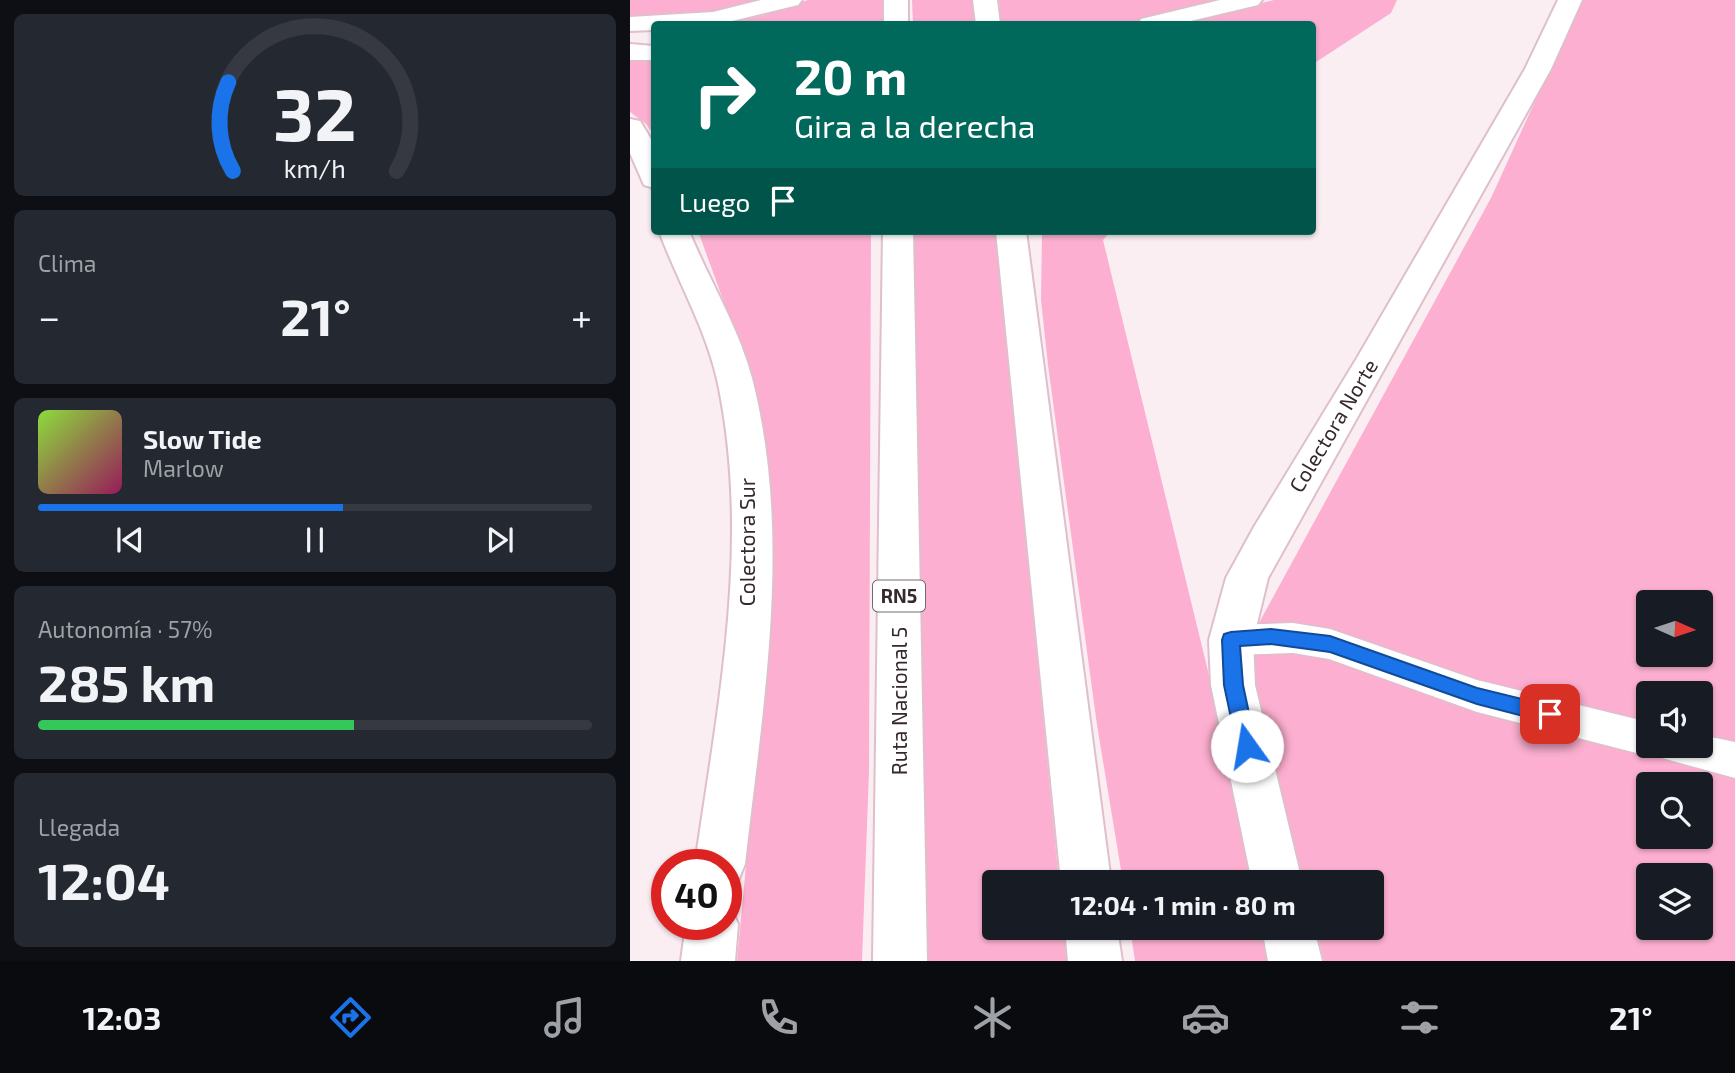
<!DOCTYPE html>
<html lang="es">
<meta charset="utf-8">
<style>
:root{--surface:#171b24;--page:#242831;--text:#f1f3f6;--muted:#9ea1a6;--line:#363941;--accent:#1a73e8}
body{margin:0;font-family:"Exo 2",sans-serif;background:var(--page);color:var(--text);height:100vh;display:flex;flex-direction:column;font-size:26px;white-space:nowrap}
*{box-sizing:border-box;margin:0}
p{font-size:23px;color:var(--muted)}
.icon{flex:none;width:38px;height:38px;fill:none;stroke:currentColor;stroke-width:2;stroke-linecap:round;stroke-linejoin:round}
.map{position:relative;flex:1;overflow:hidden}
.drawer{display:flex;flex-direction:column;gap:14px;padding:14px;background:#0d0f14;width:630px}
.drawer>*{flex:none}
.banner{position:absolute;left:21px;top:21px;width:665px;height:214px;border-radius:7px;box-shadow:0 2px 5px #0004;background:#00695c;color:#fff;overflow:hidden}
.needle{width:46px;rotate:93deg}
.controls{position:absolute;left:1006px;top:590px;display:grid;gap:14px}
.controls a{display:grid;place-items:center;width:77px;height:77px;border-radius:7px;background:var(--surface);box-shadow:0 2px 5px #0004;font-size:35px}
.speed{position:absolute;left:21px;top:849px;display:flex;gap:14px;font-size:35px;font-weight:700;text-align:center}
.speed>*{display:grid;place-content:center;width:91px;height:91px;border-radius:50%;background:var(--surface);box-shadow:0 2px 5px #0004;line-height:1}
.speed .limit{border:10px solid #d22;background:#fff;color:#111}
.pin{position:absolute;display:grid;place-items:center;width:60px;height:60px;color:#fff;margin:-30px;border-radius:14px;box-shadow:0 4px 10px #0006}
.me{position:absolute;width:77px;margin:-38px;rotate:347deg;stroke-linejoin:round;filter:drop-shadow(0 0 5px #0008)}
.turn{display:flex;align-items:center;gap:24px;height:147px;padding:0 28px;font-size:32px}
.turn .icon{width:91px;height:91px;stroke-width:2.5}
.turn b{display:block;font-size:49px;line-height:60px}
.then{display:flex;align-items:center;height:66px;padding:0 28px;background:#0003;gap:14px;font-size:26px}
.big{font-size:52px;font-weight:700;line-height:1.1}
.drawer .widget{flex:1;display:flex;flex-direction:column;justify-content:center;gap:10px;min-width:0;padding:0 24px;border-radius:10px;background:var(--page)}
.drawer .dial{align-items:center;gap:0}
.dial svg{height:182px;overflow:visible;fill:none;stroke:var(--line);stroke-width:7;stroke-linecap:round;text-anchor:middle}
.dial text{fill:var(--text);stroke:none}
.song{display:flex;align-items:center;gap:21px}
.cover{width:84px;height:84px;border-radius:10px;background:linear-gradient(135deg,hsl(90 70% 55%),hsl(330 70% 35%))}
.played{height:7px;border-radius:4px;background:linear-gradient(90deg,var(--accent) 55%,var(--line) 55%)}
.keys{display:flex;justify-content:space-around;direction:ltr}
.heat{display:flex;justify-content:space-between;align-items:center;font-size:38px;direction:ltr}
.charge{height:10px;border-radius:5px;background:linear-gradient(90deg,#34c759 57%,var(--line) 0)}
.trip{position:absolute;left:352px;top:870px;width:402px;height:70px;border-radius:7px;background:var(--surface);box-shadow:0 2px 5px #0004;font-weight:700;line-height:70px;text-align:center}
.menu{display:flex;height:112px;justify-content:space-around;align-items:center;background:#090b0e;color:var(--muted)}
.menu .icon{width:49px;height:49px}
.menu .selected{color:var(--accent)}
.menu b{font-size:32px;color:var(--text)}
main{display:flex;flex:1;min-height:0}
.map>svg:first-child{display:block}
.green{fill:#fcafd0;fill-rule:evenodd}
.lines{fill:none;stroke-linecap:round;stroke-linejoin:round}
.minor-casing{stroke:#debfcb;stroke-width:3}
.tertiary-casing{stroke:#debfcb;stroke-width:4}
.motorway-casing{stroke:#debfcb;stroke-width:4}
.minor{fill:#fff;fill-rule:evenodd}
.tertiary{fill:#fff;fill-rule:evenodd}
.motorway{fill:#fff;fill-rule:evenodd}
.route{fill:#1a73e8;stroke:#114b97;stroke-width:2}
.labels{text-anchor:middle;stroke-width:7;stroke-linejoin:round;paint-order:stroke}
.shield{fill:#fff;stroke:#72696d;stroke-width:2}
.shield-label{font-size:19px;font-weight:bold;fill:#35292e}
.street-label{font-size:21px;fill:#35292e;stroke:#fff}
</style>
<main>
<section class="drawer">
<div class="widget dial"><svg viewBox="0 0 100 80">
<path d="M14 69A42 42 0 1 1 86 69"/>
<path d="M14 69A42 42 0 0 1 12 30" stroke="#1a73e8"/>
<text x="50" y="56" font-size="32" font-weight="700">32</text>
<text x="50" y="72" font-size="11">km/h</text>
</svg></div>
<div class="widget"><p>Clima</p>
<div class="heat"><a>−</a><b class="big">21°</b><a>+</a></div>
</div>
<div class="widget">
<div class="song"><i class="cover"></i><div><b>Slow Tide</b><p>Marlow</p></div></div>
<div class="played"></div>
<div class="keys"><svg class="icon" aria-label="previous" viewBox="0 0 24 24"><path d="M18 5L8 12l10 7zM5 5v14"/></svg><svg class="icon" aria-label="pause" viewBox="0 0 24 24"><path d="M8 5v14M16 5v14"/></svg><svg class="icon" aria-label="next" viewBox="0 0 24 24"><path d="M6 5l10 7-10 7zM19 5v14"/></svg></div>
</div>
<div class="widget"><p>Autonomía · 57%</p><b class="big">285 km</b><div class="charge"></div></div>
<div class="widget"><p>Llegada</p><b class="big">12:04</b></div>
</section>
<div class="map">
<svg width="1105" height="961" viewBox="0 0 1105 961">
<rect width="100%" height="100%" fill="#fbeef3"/>
<g class="green">
<polygon points="0,0 143,0 68,16 0,19"/>
<polygon points="178,0 253,0 253,24 95,24 135,15"/>
<polygon points="282,0 342,0 344,24 283,24"/>
<polygon points="369,0 592,0 496,24 371,24"/>
<polygon points="644,0 767,0 761,13 683,64 682,24 546,24"/>
<path d="M 951,0 L 1105,0 L 1105,961 L 694,961 L 686,928 L 742,928 L 742,882 L 674,882 L 621,670 L 630,621 L 861,198 ZM 1018,602 L 1071,602 L 1071,654 L 1018,654 ZM 1018,693 L 1071,693 L 1071,746 L 1018,746 ZM 1018,784 L 1071,784 L 1071,836 L 1018,836 ZM 1018,875 L 1071,875 L 1071,928 L 1018,928 Z"/>
<polygon points="0,57 24,59 24,135 16,124 0,112"/>
<polygon points="68,231 241,231 239,771 232,961 107,961 143,578 135,433 127,393"/>
<polygon points="283,231 365,231 429,882 364,882 364,928 434,928 437,961 295,961"/>
<polygon points="412,231 481,231 473,240 585,700 621,882 493,882 467,725 418,365 411,300"/>
<polygon points="500,928 631,928 637,961 505,961"/>
</g>
<g class="lines">
<defs>
<polygon id="minor" points="663,623 700,629 847,680 1018,722 1018,746 1071,746 1071,735 1105,742 1105,778 1032,758 1030,752 1018,756 847,712 699,659 663,653 601,655 588,651 583,640 588,629 601,625"/>
<g id="tertiary">
<polygon points="928,0 952,0 921,69 638,578 623,640 625,685 672,882 622,882 581,685 579,640 596,578 624,527 727,358 895,69"/>
<polygon points="0,119 10,121 24,144 24,188 14,185 0,153"/>
<path d="M 29,231 L 59,231 C 79,280 108,326 122,378 C 163,537 133,704 115,864 L 108,881 L 96,886 L 96,864 L 65,864 C 88,704 122,540 87,379 C 75,327 47,280 29,231 Z"/>
<polygon points="96,904 100,906 108,924 105,961 51,961 56,924 96,924"/>
<polygon points="632,928 684,928 692,961 638,961"/>
</g>
<g id="motorway">
<polygon points="131,0 172,0 168,5 90,24 24,24 24,30 0,31 0,17 83,12"/>
<rect x="254" y="0" width="24" height="24"/>
<polygon points="343,0 367,0 370,24 346,24"/>
<polygon points="590,0 632,0 628,5 548,24 508,24 511,19"/>
<polygon points="0,44 24,46 24,60 0,60"/>
<polygon points="253,231 283,231 297,961 243,961"/>
<polygon points="366,231 396,231 481,882 431,882"/>
<polygon points="435,928 487,928 492,961 438,961"/>
</g>
</defs>
<use href="#minor" class="minor-casing"/>
<use href="#tertiary" class="tertiary-casing"/>
<use href="#motorway" class="motorway-casing"/>
<use href="#minor" class="minor"/>
<use href="#tertiary" class="tertiary"/>
<use href="#motorway" class="motorway"/>
</g>
<polygon class="route" points="641,629 700,636 847,688 920,706 927,708 930,714 927,720 920,723 847,704 700,652 641,644 610,646 613,685 626,746 624,752 617,754 610,752 607,746 594,685 592,640 594,634 601,632"/>
<g class="labels">
<rect class="shield" x="243" y="580.5" width="52" height="31" rx="5"/>
<g class="shield-label">
<text x="269" y="603">RN5</text>
</g>
<g class="street-label">
<text transform="translate(704 426) rotate(-59)" y="7">Colectora Norte</text>
<text transform="translate(118 542) rotate(-90)" y="7">Colectora Sur</text>
<text transform="translate(270 701) rotate(-90)" y="7">Ruta Nacional 5</text>
</g>
</g>
</svg>
<div class="controls">
<a><svg class="needle" viewBox="-14 -14 28 28"><path d="M0-13l5 13h-10z" fill="#e53935"/><path d="M0 13l5-13h-10z" fill="#9ea1a6"/></svg></a>
<a><svg class="icon" aria-label="sound" viewBox="0 0 24 24"><path d="M4 9h4l5-4v14l-5-4H4zM17 9q2 3 0 6"/></svg></a>
<a><svg class="icon" aria-label="search" viewBox="0 0 24 24"><circle cx="10" cy="10" r="6"/><path d="M15 15l6 6"/></svg></a>
<a><svg class="icon" aria-label="layers" viewBox="0 0 24 24"><path d="M12 4l9 5-9 5-9-5zM3 14l9 5 9-5"/></svg></a>
</div>
<div class="speed"><div class="limit">40</div></div>
<div class="pin" style="left:920px;top:714px;background:#d93025"><svg class="icon" aria-label="arrive" viewBox="0 0 24 24"><path d="M6 21V4h12l-3 4 3 4H6"/></svg></div>
<svg class="me" style="left:617px;top:746px" viewBox="-20 -20 40 40"><circle r="19" fill="#fff"/><path d="M0-13L10 11 0 6-10 11z" fill="#1a73e8"/></svg>
<div class="trip">12:04 · 1 min · 80 m</div>
<div class="banner">
<div class="turn"><svg class="icon" aria-label="right" viewBox="0 0 24 24"><path d="M7 20v-9h11M14 6l5 5-5 5"/></svg><div><b>20 m</b>Gira a la derecha</div></div>
<div class="then">Luego<svg class="icon" aria-label="arrive" viewBox="0 0 24 24"><path d="M6 21V4h12l-3 4 3 4H6"/></svg></div>
</div>
</div>
</main>
<nav class="menu">
<b>12:03</b>
<svg class="icon selected" aria-label="directions" viewBox="0 0 24 24"><path d="M12 3l9 9-9 9-9-9zM9 14v-3h6M13 9l2 2-2 2"/></svg>
<svg class="icon" aria-label="music" viewBox="0 0 24 24"><path d="M9 18V5l10-2v13"/><circle cx="6" cy="18" r="3"/><circle cx="16" cy="16" r="3"/></svg>
<svg class="icon" aria-label="phone" viewBox="0 0 24 24"><path d="M5 4h4l2 5-3 2q2 4 5 5l2-3 5 2v4C11 20 4 13 5 4z"/></svg>
<svg class="icon" aria-label="climate" viewBox="0 0 24 24"><path d="M12 3v18M4 7l16 10M4 17L20 7"/></svg>
<svg class="icon" aria-label="car" viewBox="0 0 24 24"><path d="M5 17H2v-5l4-1 3-4h7l3 4 3 1v5h-3M9 17h6M6 11h13"/><circle cx="7" cy="17" r="2"/><circle cx="17" cy="17" r="2"/></svg>
<svg class="icon" aria-label="filters" viewBox="0 0 24 24"><path d="M4 7h16M4 17h16"/><circle cx="9" cy="7" r="2"/><circle cx="15" cy="17" r="2"/></svg>
<b>21°</b>
</nav>
